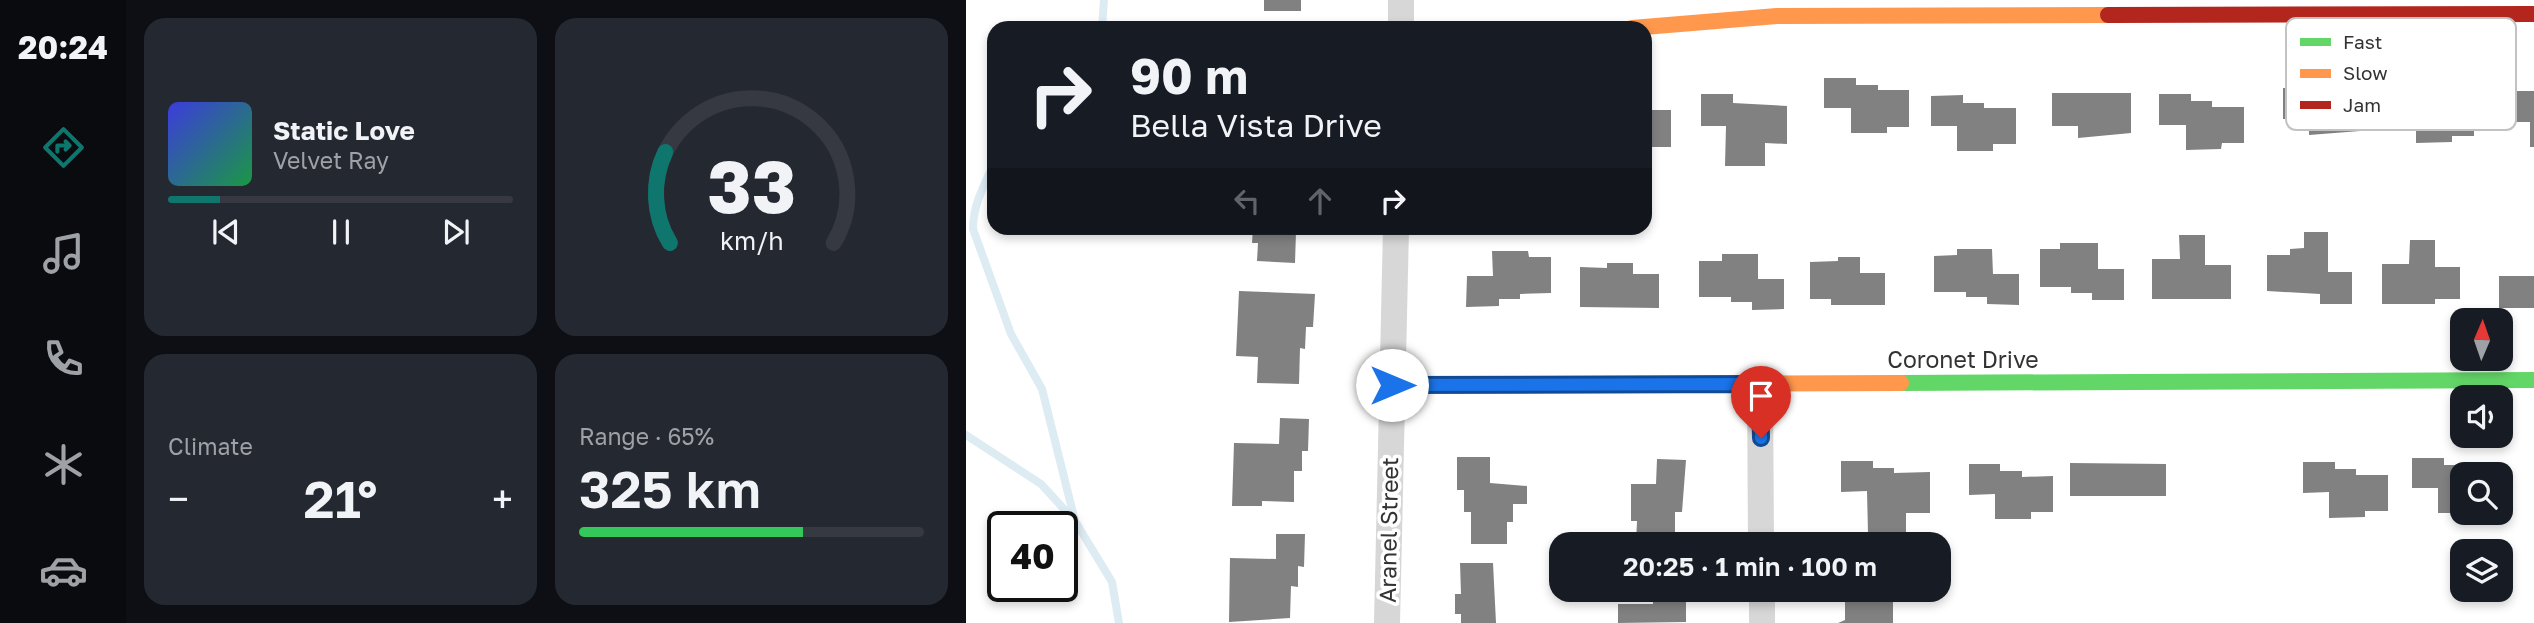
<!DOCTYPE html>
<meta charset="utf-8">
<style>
:root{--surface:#171b24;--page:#242831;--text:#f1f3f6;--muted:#9ea1a6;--line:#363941;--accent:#0f766e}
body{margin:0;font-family:"Golos Text",sans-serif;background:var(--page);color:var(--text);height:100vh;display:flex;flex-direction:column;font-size:26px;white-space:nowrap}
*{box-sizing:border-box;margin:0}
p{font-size:23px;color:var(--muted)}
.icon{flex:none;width:38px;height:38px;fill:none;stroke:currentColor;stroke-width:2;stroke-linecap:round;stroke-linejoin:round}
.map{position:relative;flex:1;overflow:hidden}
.sheet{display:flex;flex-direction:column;gap:18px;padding:18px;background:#0d0f14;width:840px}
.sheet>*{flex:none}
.hud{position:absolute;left:21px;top:21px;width:665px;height:214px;border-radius:21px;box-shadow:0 4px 10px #0003;background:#171b24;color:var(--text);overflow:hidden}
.needle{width:46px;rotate:2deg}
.tools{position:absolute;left:1484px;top:308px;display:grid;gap:14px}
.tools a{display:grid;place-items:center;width:63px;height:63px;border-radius:14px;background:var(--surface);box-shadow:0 4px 10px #0003;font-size:35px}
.speed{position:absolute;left:21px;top:511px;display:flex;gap:14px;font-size:35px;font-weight:700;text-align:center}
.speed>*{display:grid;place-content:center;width:91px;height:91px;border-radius:50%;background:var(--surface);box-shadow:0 4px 10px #0003;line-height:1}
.speed .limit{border:4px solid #111;border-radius:10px;background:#fff;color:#111}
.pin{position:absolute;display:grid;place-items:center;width:60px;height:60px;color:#fff;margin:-72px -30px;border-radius:50% 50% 50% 0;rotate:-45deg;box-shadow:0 0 7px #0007}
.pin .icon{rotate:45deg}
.me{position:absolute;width:77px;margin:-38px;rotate:90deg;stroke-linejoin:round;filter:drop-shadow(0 0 5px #0008)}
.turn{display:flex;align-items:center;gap:24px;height:147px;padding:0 28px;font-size:32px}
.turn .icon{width:91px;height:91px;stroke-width:2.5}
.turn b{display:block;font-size:49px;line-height:60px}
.lanes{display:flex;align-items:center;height:66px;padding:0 28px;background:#0003;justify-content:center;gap:35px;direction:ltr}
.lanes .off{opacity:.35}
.big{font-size:52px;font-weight:600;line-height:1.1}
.sheet .widget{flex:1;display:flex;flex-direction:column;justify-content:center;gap:10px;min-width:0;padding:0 24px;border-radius:21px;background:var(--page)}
.sheet .dial{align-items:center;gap:0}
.dial svg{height:182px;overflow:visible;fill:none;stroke:var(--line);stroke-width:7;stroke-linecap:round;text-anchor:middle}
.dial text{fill:var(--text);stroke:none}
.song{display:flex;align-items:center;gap:21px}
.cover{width:84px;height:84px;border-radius:10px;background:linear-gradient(135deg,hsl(240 70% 55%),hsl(140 70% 35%))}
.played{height:7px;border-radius:4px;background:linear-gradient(90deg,var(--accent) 15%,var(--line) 15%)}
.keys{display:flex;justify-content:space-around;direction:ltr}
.heat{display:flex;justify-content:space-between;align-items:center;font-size:38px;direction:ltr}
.charge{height:10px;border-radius:5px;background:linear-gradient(90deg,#34c759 65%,var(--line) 0)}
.sheet .tiles{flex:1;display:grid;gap:18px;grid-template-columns:repeat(2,1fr)}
.trip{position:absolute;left:583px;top:532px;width:402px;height:70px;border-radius:21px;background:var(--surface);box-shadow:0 4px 10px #0003;font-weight:600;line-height:70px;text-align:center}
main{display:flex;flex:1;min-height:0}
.menu{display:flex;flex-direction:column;width:126px;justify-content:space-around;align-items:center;background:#090b0e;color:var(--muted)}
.menu .icon{width:49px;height:49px}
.menu .active{color:var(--accent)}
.menu b{font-size:32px;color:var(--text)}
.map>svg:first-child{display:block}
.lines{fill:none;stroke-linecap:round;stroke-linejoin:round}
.stream{stroke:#ddebf3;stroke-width:8}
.building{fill:#818181}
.street{stroke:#d7d7d7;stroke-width:26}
.fast{stroke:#63d668;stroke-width:16}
.slow{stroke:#ff974d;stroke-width:16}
.jam{stroke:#b3261e;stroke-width:16}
.route-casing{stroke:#114b97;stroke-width:18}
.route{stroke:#1a73e8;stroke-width:12}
.labels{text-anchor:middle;stroke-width:7;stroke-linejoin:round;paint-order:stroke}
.street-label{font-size:23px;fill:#333;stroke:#fff}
.key{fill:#fff;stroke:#c2c2c2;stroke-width:2}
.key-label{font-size:19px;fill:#333}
</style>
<main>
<nav class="menu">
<b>20:24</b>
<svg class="icon active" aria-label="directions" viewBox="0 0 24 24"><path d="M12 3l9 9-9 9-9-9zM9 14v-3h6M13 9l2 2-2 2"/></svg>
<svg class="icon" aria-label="music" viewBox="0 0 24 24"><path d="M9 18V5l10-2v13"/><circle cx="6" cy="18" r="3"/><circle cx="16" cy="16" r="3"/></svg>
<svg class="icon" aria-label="phone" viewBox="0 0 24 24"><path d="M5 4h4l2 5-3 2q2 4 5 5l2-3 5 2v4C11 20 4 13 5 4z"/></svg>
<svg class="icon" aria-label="climate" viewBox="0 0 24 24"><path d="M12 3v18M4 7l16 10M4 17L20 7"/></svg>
<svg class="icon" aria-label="car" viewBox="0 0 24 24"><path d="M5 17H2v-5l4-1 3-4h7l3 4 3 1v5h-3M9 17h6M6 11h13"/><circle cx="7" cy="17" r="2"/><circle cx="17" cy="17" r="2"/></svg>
</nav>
<section class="sheet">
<div class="tiles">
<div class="widget">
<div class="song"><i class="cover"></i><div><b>Static Love</b><p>Velvet Ray</p></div></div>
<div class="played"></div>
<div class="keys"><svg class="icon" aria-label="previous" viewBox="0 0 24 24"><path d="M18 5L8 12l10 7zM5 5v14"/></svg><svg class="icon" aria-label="pause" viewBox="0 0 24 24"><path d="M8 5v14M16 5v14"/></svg><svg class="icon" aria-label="next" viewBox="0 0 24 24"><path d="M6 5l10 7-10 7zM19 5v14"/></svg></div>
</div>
<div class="widget dial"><svg viewBox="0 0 100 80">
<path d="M14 69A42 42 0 1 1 86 69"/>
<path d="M14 69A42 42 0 0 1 12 29" stroke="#0f766e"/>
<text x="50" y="56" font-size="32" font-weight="700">33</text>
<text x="50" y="72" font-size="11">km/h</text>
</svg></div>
<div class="widget"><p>Climate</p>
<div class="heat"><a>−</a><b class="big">21°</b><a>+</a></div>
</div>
<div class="widget"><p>Range · 65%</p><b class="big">325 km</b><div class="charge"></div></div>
</div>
</section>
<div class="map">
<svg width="1568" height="623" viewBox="0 0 1568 623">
<rect width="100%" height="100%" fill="#fff"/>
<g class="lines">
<g class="stream">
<polyline points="136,28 138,0"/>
<path d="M 28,164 C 18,185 7,205 7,229 L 45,334 L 76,389 L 109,521"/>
<polyline points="0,435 75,484 109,521 146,582 153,623"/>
</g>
</g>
<g class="building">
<rect x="298" y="0" width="37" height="11"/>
<polygon points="858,78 890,78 890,85 912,85 912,90 943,90 943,127 921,127 921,133 885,133 885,108 858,108"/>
<polygon points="1371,87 1371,93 1393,93 1394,131 1343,135 1343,119 1317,119 1317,88"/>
<polygon points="1424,87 1455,87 1455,95 1477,94 1477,100 1508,100 1508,136 1486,136 1486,142 1450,143 1450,118 1424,118"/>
<polygon points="1538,91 1568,91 1568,147 1564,147 1564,122 1538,122"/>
<polygon points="1086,93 1165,93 1165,133 1112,138 1112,126 1086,126"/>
<polygon points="735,94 767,94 767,103 821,106 821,144 799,143 799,166 759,166 760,126 735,126"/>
<polygon points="1193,94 1225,94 1225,101 1246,101 1246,107 1278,107 1278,143 1256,143 1255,149 1220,150 1220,125 1193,125"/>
<polygon points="997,95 997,103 1018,103 1018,108 1050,108 1050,144 1027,144 1027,151 991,151 991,126 965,126 965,96"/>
<polygon points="679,104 683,104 683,110 705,110 705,147 679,147"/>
<polygon points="287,228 337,228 336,233 330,232 329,263 291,261 292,243 286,243"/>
<polygon points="1338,232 1362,232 1362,272 1386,272 1386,304 1354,304 1354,294 1301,291 1301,255 1324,255 1324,249 1338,248"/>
<polygon points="1213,235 1239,235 1239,265 1265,265 1265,299 1186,299 1186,259 1214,259"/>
<polygon points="1444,240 1469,240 1469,267 1494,267 1494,299 1469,299 1469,304 1416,304 1416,264 1443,264"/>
<polygon points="1094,243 1132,243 1132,269 1158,269 1158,300 1126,300 1126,293 1105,293 1105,287 1074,287 1074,249 1094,249"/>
<polygon points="991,249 1026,249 1027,274 1053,274 1053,305 1021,304 1021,297 1000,297 1000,292 968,292 968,256 991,255"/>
<polygon points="526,251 562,251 563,257 585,257 585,293 554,294 554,299 533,299 533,306 500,307 501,276 527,276"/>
<polygon points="756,254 792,254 792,279 818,279 818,309 786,310 786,302 765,302 765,297 733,297 733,261 756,261"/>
<polygon points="872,257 894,257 894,273 919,273 919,305 865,305 865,299 844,299 844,262 872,261"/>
<polygon points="641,263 667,263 667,274 693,274 693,308 614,307 614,267 641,268"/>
<rect x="1533" y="276" width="35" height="32"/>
<polygon points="273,291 349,294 347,327 340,327 339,349 334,348 333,384 291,383 292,357 270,356"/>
<polygon points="314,418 343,419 342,451 336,451 336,471 328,471 328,502 296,501 296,506 266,506 268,443 313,444"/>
<polygon points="491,457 524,457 524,483 561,486 561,504 547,504 547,522 541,522 541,544 505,544 505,512 498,512 498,490 491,490"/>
<polygon points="1446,458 1478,458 1478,465 1499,465 1499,470 1531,471 1531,474 1496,474 1496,513 1472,513 1472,488 1446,488"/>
<polygon points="691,459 720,460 716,512 709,512 709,544 670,543 671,521 665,521 665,484 690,484"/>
<polygon points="875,461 907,461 907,468 928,468 928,473 964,472 964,513 940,513 940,533 902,533 901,491 875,492"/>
<polygon points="1337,462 1369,462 1369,469 1390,469 1390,475 1422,475 1422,511 1399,511 1399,517 1363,518 1363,492 1337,493"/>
<polygon points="1104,463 1200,464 1200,496 1104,496"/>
<polygon points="1003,464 1034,464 1034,471 1056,471 1056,477 1087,476 1087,512 1065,512 1065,519 1029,519 1029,494 1003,495"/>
<polygon points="310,534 339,534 338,567 332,566 332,587 325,586 324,618 263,622 264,558 310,559"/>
<polygon points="494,563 527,563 530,623 495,623 495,614 489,614 489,594 495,594"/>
<polygon points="687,590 720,590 720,622 652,623 652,604 687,604"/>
<polygon points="882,590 927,590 927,623 872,623 879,620 879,599 882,599"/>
</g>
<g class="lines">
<g class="street">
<polyline points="435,28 435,0"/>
<polyline points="794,384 795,544"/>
<polyline points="796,590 796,623"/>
<polyline points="421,623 430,228"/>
</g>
<polyline class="fast" points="935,383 1568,380"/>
<g class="slow">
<polyline points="666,28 811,16 1142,15"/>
<polyline points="426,385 935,383"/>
</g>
<polyline class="jam" points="1142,15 1568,14"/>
</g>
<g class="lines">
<defs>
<polyline id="route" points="426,385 794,384 795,438"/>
</defs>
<use href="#route" class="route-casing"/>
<use href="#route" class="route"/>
</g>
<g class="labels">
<g class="street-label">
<text x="997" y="368">Coronet Drive</text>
<text transform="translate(423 530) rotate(-89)" y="8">Aranel Street</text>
</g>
</g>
<rect x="1320" y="18" width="230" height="112" rx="10" class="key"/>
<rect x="1334" y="38" width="31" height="8" fill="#63d668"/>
<rect x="1334" y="69" width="31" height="9" fill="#ff974d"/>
<rect x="1334" y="101" width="31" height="8" fill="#b3261e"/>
<g class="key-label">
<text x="1377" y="49">Fast</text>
<text x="1377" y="80">Slow</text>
<text x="1377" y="112">Jam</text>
</g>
</svg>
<div class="tools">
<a><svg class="needle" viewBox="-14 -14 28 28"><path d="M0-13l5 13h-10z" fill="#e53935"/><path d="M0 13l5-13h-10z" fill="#9ea1a6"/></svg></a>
<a><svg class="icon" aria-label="sound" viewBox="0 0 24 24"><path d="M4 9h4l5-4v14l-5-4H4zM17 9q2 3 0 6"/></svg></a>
<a><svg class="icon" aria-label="search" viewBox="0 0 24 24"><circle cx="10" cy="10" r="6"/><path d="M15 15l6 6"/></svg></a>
<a><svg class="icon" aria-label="layers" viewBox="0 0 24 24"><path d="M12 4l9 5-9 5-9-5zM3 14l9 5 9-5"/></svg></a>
</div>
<div class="speed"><div class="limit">40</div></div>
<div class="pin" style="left:795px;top:438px;background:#d93025"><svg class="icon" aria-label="arrive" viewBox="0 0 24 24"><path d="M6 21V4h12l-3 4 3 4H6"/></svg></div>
<svg class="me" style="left:426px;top:385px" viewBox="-20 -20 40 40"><circle r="19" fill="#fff"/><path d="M0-13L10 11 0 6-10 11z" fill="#1a73e8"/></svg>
<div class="trip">20:25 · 1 min · 100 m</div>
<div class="hud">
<div class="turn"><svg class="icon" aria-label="right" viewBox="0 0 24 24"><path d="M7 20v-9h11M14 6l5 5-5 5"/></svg><div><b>90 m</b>Bella Vista Drive</div></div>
<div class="lanes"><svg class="icon off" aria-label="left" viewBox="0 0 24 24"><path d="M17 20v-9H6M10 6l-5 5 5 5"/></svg><svg class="icon off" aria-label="ahead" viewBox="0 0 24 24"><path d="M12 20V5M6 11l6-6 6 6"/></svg><svg class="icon" aria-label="right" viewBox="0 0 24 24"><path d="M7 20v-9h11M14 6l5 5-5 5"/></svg></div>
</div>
</div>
</main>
